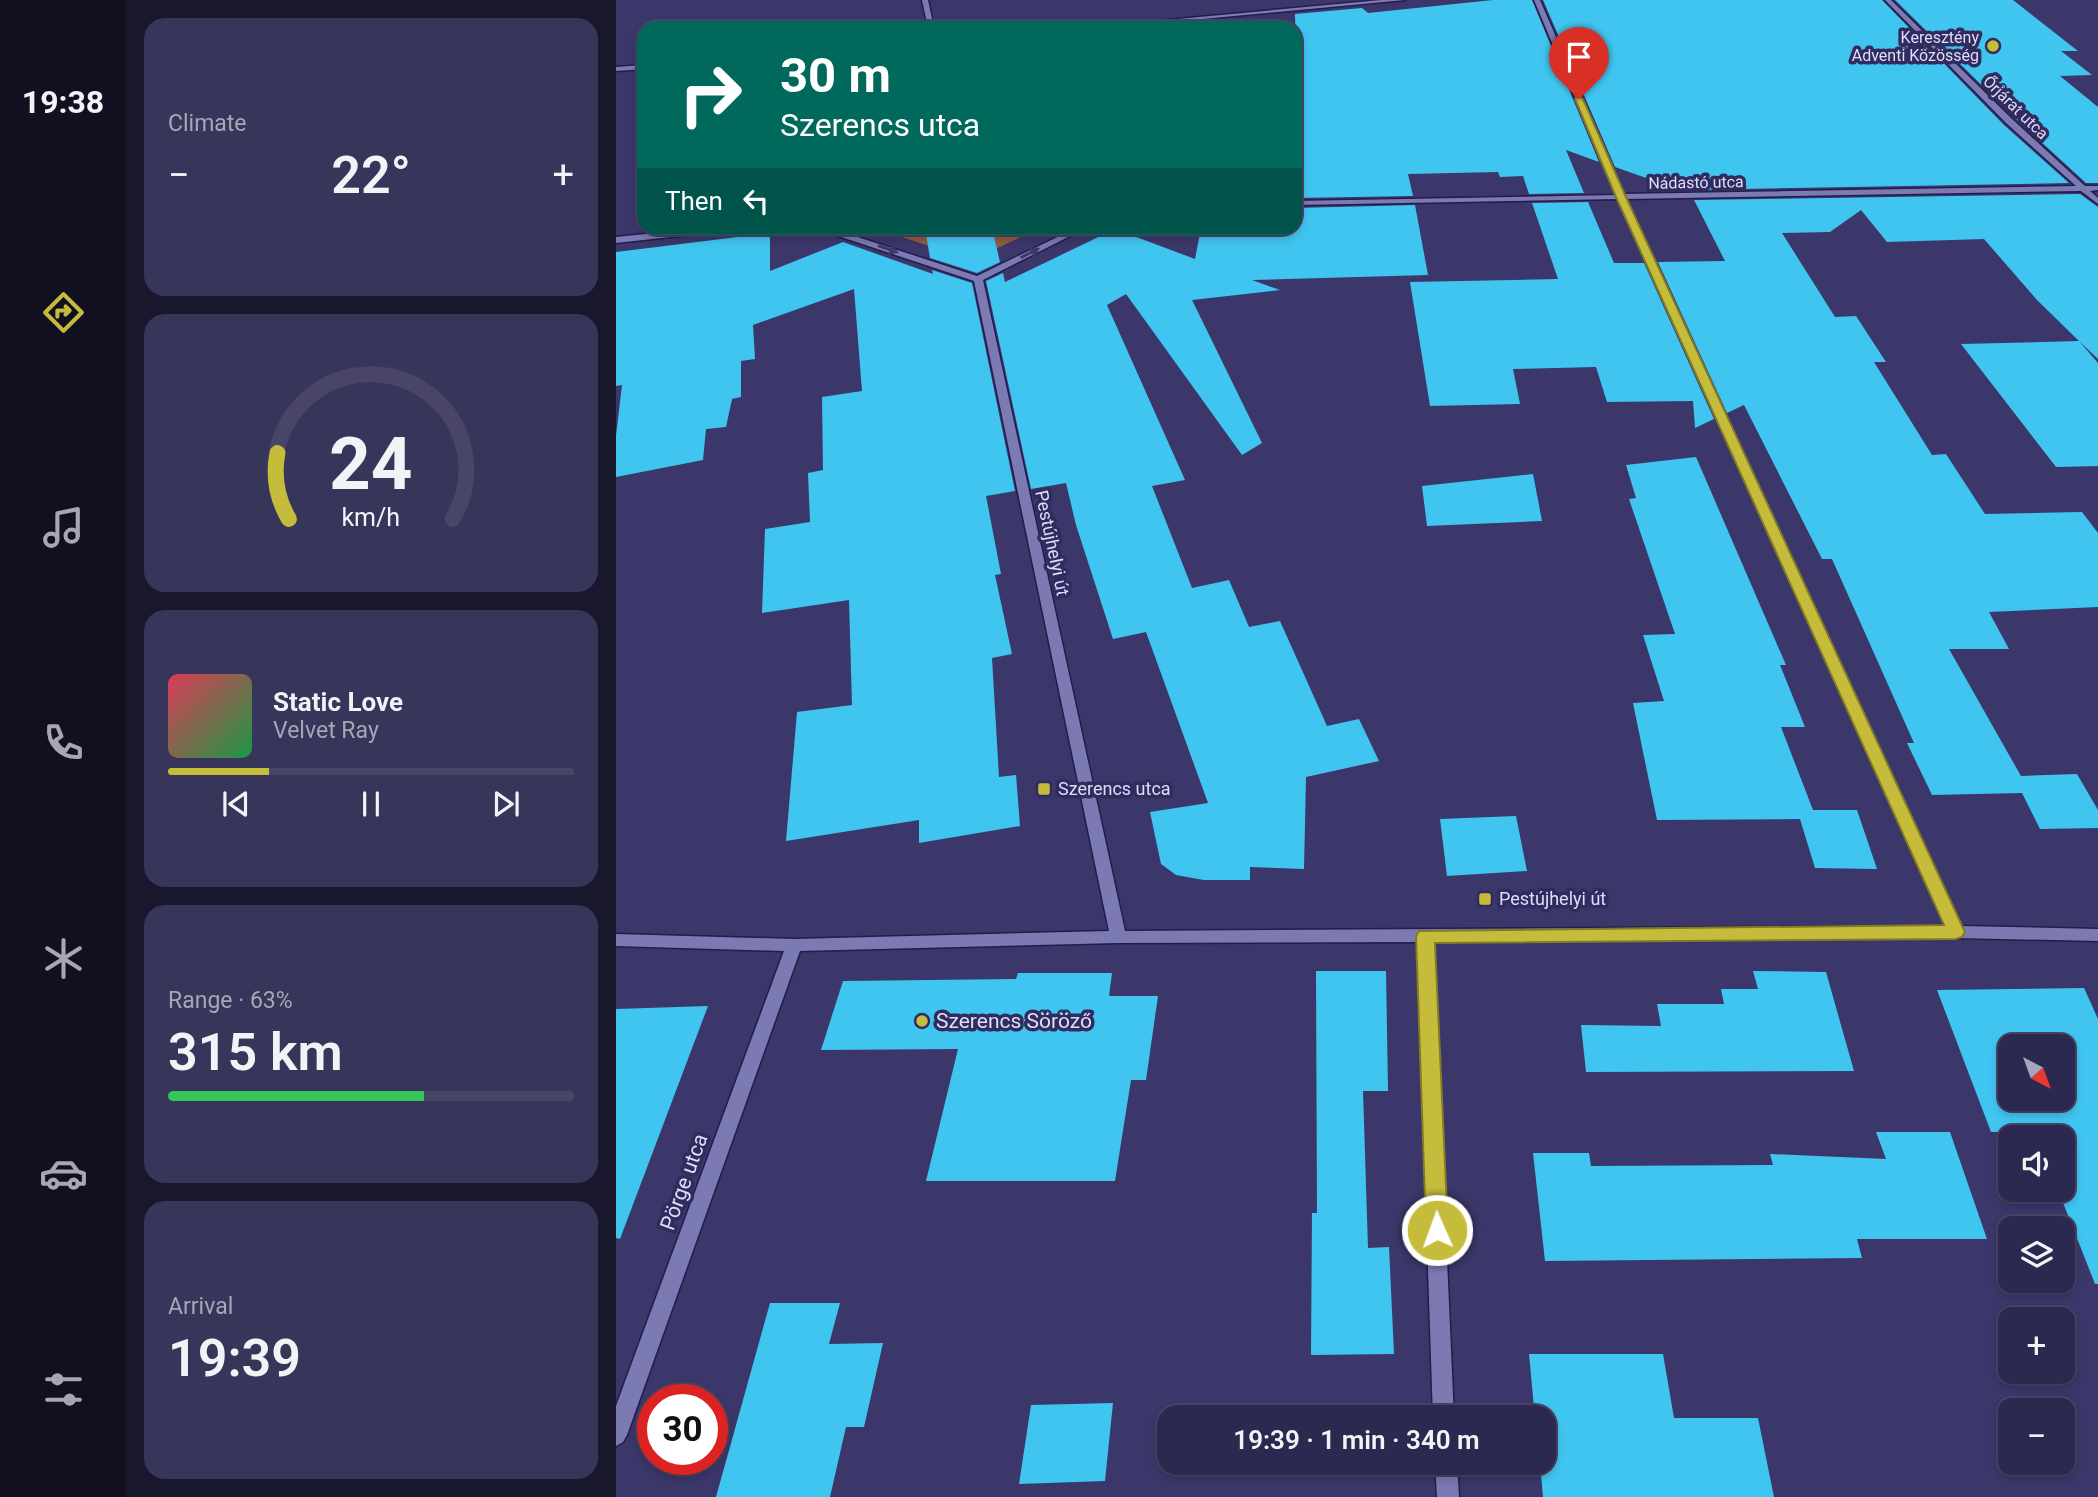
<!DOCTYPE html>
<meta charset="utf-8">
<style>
:root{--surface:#2c2950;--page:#38355a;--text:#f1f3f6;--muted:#a6a6b7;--line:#484567;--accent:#c6bc3c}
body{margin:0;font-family:Roboto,sans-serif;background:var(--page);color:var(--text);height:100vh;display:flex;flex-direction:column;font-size:26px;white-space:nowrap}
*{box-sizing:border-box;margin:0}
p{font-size:23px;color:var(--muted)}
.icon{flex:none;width:38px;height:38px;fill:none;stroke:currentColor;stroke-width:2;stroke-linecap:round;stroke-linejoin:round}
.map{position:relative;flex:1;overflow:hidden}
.drawer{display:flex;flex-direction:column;gap:18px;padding:18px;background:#18172c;width:490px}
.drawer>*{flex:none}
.top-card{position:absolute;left:21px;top:21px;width:665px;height:214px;border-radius:21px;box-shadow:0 4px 10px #0003,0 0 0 2px var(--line);background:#00695c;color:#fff;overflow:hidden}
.needle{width:46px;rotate:139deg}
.tools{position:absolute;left:1382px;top:1034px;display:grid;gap:14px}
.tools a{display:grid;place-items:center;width:77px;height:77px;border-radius:14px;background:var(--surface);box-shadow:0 4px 10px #0003,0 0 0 2px var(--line);font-size:35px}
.speed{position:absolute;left:21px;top:1384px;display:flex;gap:14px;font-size:35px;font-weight:700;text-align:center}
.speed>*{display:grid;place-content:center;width:91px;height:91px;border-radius:50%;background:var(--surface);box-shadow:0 4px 10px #0003,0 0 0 2px var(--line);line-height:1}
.speed .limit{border:10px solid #d22;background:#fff;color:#111}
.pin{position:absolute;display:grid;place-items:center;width:60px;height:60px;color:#fff;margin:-72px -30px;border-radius:50% 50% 50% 0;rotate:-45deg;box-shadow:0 0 7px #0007}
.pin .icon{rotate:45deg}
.me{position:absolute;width:77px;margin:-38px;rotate:358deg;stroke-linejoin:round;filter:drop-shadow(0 0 5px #0008)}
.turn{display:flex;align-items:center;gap:24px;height:147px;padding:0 28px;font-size:32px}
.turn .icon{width:91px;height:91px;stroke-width:2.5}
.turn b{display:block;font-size:49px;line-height:60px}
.then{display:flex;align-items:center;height:66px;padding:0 28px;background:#0003;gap:14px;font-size:26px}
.big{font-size:52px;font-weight:600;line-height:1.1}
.drawer .tile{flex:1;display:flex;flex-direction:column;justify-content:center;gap:10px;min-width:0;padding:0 24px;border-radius:21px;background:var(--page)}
.drawer .dial{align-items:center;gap:0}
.dial svg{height:182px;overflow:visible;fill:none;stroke:var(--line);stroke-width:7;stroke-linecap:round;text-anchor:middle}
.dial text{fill:var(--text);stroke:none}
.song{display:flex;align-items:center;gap:21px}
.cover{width:84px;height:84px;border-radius:10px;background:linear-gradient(135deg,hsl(350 70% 55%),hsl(140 70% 35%))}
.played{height:7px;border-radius:4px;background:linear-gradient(90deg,var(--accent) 25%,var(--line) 25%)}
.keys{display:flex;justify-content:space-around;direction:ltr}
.heat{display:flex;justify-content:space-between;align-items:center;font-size:38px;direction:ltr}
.charge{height:10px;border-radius:5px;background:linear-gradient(90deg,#34c759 63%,var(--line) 0)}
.trip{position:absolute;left:541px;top:1405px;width:399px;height:70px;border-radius:21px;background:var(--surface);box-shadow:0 4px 10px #0003,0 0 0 2px var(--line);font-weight:600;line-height:70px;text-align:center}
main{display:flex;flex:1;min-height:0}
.tab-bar{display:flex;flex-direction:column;width:126px;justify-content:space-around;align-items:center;background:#121020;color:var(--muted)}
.tab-bar .icon{width:49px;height:49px}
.tab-bar .on{color:var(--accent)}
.tab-bar b{font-size:32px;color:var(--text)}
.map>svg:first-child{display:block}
.green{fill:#905b43}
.building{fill:#40c5f1;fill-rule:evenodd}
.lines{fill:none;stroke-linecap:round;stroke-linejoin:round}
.street-casing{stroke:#231c4d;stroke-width:3}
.street{fill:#7b7ab2;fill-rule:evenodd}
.oneway{fill:#3c386b}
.route{fill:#c6bc3c;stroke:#817a27;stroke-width:2}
.poi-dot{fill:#c6bc3c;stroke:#312c5e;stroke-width:2.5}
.labels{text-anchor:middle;stroke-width:7;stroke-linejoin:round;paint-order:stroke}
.far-poi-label{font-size:16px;fill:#ddddfd;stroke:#312c5e;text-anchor:end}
.far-street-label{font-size:16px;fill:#ddddfd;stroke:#312c5e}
.street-label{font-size:18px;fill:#ddddfd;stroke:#312c5e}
.poi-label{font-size:18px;fill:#ddddfd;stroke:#312c5e;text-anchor:start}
.near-poi-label{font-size:21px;fill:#ddddfd;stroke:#312c5e;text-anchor:start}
.near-street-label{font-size:21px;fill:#ddddfd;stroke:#312c5e}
</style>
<main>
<nav class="tab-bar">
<b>19:38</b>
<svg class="icon on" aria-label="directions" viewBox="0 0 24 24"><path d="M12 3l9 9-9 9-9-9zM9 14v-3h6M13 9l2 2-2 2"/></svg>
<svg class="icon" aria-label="music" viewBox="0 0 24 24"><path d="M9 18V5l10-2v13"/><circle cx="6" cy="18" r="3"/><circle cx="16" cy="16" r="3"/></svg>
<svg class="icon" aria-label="phone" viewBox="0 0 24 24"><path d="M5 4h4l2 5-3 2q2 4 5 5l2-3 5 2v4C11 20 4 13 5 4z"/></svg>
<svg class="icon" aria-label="climate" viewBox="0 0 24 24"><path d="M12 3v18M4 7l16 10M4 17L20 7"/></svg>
<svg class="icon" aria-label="car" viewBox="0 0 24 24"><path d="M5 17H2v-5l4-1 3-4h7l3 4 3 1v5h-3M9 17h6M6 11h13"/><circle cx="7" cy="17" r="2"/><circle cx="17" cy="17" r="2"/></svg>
<svg class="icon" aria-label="filters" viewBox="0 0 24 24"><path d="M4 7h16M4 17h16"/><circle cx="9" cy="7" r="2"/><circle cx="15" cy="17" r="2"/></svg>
</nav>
<section class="drawer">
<div class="tile"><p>Climate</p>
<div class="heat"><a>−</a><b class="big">22°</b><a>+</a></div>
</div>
<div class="tile dial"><svg viewBox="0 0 100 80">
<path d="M14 69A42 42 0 1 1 86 69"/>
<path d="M14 69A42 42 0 0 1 9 40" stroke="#c6bc3c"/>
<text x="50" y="56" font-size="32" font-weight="700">24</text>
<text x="50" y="72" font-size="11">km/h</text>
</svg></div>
<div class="tile">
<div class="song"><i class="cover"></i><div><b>Static Love</b><p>Velvet Ray</p></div></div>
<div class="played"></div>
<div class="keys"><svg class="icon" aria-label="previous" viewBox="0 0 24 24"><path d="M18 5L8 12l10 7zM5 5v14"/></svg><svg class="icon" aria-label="pause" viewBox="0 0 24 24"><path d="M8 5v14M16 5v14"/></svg><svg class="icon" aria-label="next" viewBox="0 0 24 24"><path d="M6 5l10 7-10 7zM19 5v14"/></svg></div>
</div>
<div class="tile"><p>Range · 63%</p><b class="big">315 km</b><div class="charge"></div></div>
<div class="tile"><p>Arrival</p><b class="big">19:39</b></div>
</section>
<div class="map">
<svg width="1482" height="1497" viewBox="0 0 1482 1497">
<rect width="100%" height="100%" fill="#3b376a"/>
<polygon class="green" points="259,228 425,228 364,256 340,255"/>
<g class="building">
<polygon points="877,0 916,0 983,162 950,150 968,193 913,194 907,176 884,177 882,172 792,174 797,196 679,198 679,166 682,166 679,14 746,8 752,13"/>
<polygon points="927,0 1266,0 1388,125 1453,183 1073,190 1067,178 1033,179 999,167"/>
<polygon points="1279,0 1397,0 1462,51 1445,51 1476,75 1444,76 1482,107 1482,183 1470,183 1398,117"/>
<polygon points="1464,194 1482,207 1482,359 1463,341 1482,363 1482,466 1440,467 1345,344 1463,341 1421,300 1368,239 1271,242 1245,210 1214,232 1166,233 1219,317 1240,316 1270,362 1258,362 1316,455 1330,454 1369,514 1466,512 1482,533 1482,607 1373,612 1393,649 1333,649 1405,776 1461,774 1482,810 1482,828 1424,829 1406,793 1316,795 1291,743 1298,743 1216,559 1206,559 1128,405 1111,413 1042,262 1109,261 1078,200"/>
<polygon points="972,202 998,263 1028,263 1098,419 1079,428 1077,401 991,402 980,367 897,369 904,404 814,406 794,282 942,279 916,203"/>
<polygon points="799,205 812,275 636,280 664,290 576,300 646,443 626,455 510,294 491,305 569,480 536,486 576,588 613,580 633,627 664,621 711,726 743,719 763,761 690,777 688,869 634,867 634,880 588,880 560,875 545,864 534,812 592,803 530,632 497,639 460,525 450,483 415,489 370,281 387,273 389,282 499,229 579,259 585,228 679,228 679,208"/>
<polygon points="309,228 376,228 384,262 361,273 314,258"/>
<polygon points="154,233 154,271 227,242 317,274 316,270 356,283 399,491 370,496 385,574 379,575 396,654 376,658 383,777 400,775 404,826 303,843 303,820 170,841 181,712 236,705 233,600 146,613 149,529 194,522 192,473 207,470 206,397 246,391 238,289 137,325 139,359 125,361 125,397 116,399 110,427 90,429 87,460 0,477 0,436 6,385 0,386 0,252"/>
<polygon points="1080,457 1170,665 1164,665 1189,727 1165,727 1197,810 1241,810 1261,869 1199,868 1184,819 1041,820 1017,703 1048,701 1027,635 1059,634 1013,499 1020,498 1010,465"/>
<polygon points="917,474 926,521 811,526 806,486"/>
<polygon points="900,816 911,871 831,876 824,819"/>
<polygon points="700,971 770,971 772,1091 747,1091 752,1248 773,1247 778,1354 695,1355 696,1213 701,1213"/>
<polygon points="1137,971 1210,972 1238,1071 970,1072 965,1025 1045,1026 1041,1004 1108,1004 1105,989 1142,989"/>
<polygon points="402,973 496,973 493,996 542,996 530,1080 515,1080 499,1181 310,1181 342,1049 205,1050 227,981 400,979"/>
<path d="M 1468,988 L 1482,1019 L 1482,1284 L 1479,1284 L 1442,1190 L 1447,1190 L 1447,1138 L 1421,1138 L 1419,1132 L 1375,1132 L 1321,990 ZM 1395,1046 L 1447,1046 L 1447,1099 L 1395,1099 Z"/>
<polygon points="92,1006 4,1239 0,1238 0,1009"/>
<polygon points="1260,1132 1334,1132 1371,1239 1241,1239 1246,1258 929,1261 917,1153 973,1153 975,1166 1157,1165 1154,1154 1270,1159"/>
<polygon points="154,1303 224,1303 213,1344 267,1343 248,1427 230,1427 214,1497 100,1497"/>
<polygon points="913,1354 1047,1354 1058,1418 1142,1418 1158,1497 927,1497 924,1463 928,1463 928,1418 919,1418"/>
<polygon points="497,1403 489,1481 403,1484 415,1405"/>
</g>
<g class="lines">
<defs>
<g id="street">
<polygon points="306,0 312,0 318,28 312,28"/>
<polygon points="765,0 789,0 490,28 465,28"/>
<polygon points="918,0 924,0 1008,194 1460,186 1390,123 1269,0 1275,0 1396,119 1469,186 1482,186 1482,190 1474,191 1482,198 1482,204 1465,191 1010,199 1345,926 1482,929 1482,941 1340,938 817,941 838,1418 817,1418 801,942 502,943 184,951 11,1435 7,1442 0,1446 0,1406 168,951 0,946 0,934 178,939 493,931 358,281 204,230 203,228 214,228 361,276 460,228 470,228 367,280 509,931 1329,926 1002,199 679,205 679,201 1000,195"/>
<polygon points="28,65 28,69 0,71 0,67"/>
<polygon points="90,228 113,228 109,231 0,243 0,237"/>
<polygon points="819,1463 841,1463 843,1497 821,1497"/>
</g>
</defs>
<use href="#street" class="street-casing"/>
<use href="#street" class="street"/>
</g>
<defs><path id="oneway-solid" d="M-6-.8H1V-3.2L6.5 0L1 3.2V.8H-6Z" transform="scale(1.75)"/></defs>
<g class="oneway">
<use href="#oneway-solid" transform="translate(272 249) rotate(19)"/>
<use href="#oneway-solid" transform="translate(414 253) rotate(-27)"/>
</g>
<polygon class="route" points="963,96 967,99 1010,197 1349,932 1346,937 1340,939 819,943 832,1230 829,1237 821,1240 813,1237 810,1230 800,936 803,931 1328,925 1000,197 959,99"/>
<g class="poi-dot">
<circle cx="1377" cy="46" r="7"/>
<rect x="421" y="782" width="14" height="14" rx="3.5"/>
<rect x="862" y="892" width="14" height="14" rx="3.5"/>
<circle cx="306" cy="1021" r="7"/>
</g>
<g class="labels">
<g class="far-poi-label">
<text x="1363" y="43">Keresztény<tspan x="1363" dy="18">Adventi Közösség</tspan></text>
</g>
<g class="far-street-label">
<text transform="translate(1400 107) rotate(44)" y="6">Őrjárat utca</text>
<text transform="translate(1080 182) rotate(-1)" y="6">Nádastó utca</text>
</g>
<g class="street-label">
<text transform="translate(436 543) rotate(78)" y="6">Pestújhelyi út</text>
</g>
<g class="poi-label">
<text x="442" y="795">Szerencs utca</text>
<text x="883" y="905">Pestújhelyi út</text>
</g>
<g class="near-poi-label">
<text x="320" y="1028">Szerencs Söröző</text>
</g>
<g class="near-street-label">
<text transform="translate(68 1182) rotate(-70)" y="7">Pörge utca</text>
</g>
</g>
</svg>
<div class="tools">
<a><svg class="needle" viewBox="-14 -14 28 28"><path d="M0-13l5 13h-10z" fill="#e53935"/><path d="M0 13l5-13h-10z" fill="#a6a6b7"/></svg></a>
<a><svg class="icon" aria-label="sound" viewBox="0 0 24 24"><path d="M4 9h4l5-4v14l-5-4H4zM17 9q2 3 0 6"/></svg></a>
<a><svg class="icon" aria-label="layers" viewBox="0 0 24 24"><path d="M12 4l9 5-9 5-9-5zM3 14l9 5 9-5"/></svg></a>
<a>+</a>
<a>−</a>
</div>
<div class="speed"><div class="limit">30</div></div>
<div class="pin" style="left:963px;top:99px;background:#d93025"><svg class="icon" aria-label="arrive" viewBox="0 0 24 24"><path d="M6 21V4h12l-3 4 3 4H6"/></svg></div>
<svg class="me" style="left:821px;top:1230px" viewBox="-20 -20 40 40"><circle r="17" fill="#c6bc3c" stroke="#fff" stroke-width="3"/><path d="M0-11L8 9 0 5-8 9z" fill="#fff"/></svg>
<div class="trip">19:39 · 1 min · 340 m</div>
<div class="top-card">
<div class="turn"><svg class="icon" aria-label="right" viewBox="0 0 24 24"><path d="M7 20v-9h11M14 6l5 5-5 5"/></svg><div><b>30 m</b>Szerencs utca</div></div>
<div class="then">Then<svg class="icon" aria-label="left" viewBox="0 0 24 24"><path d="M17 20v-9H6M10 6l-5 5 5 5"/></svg></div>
</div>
</div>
</main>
